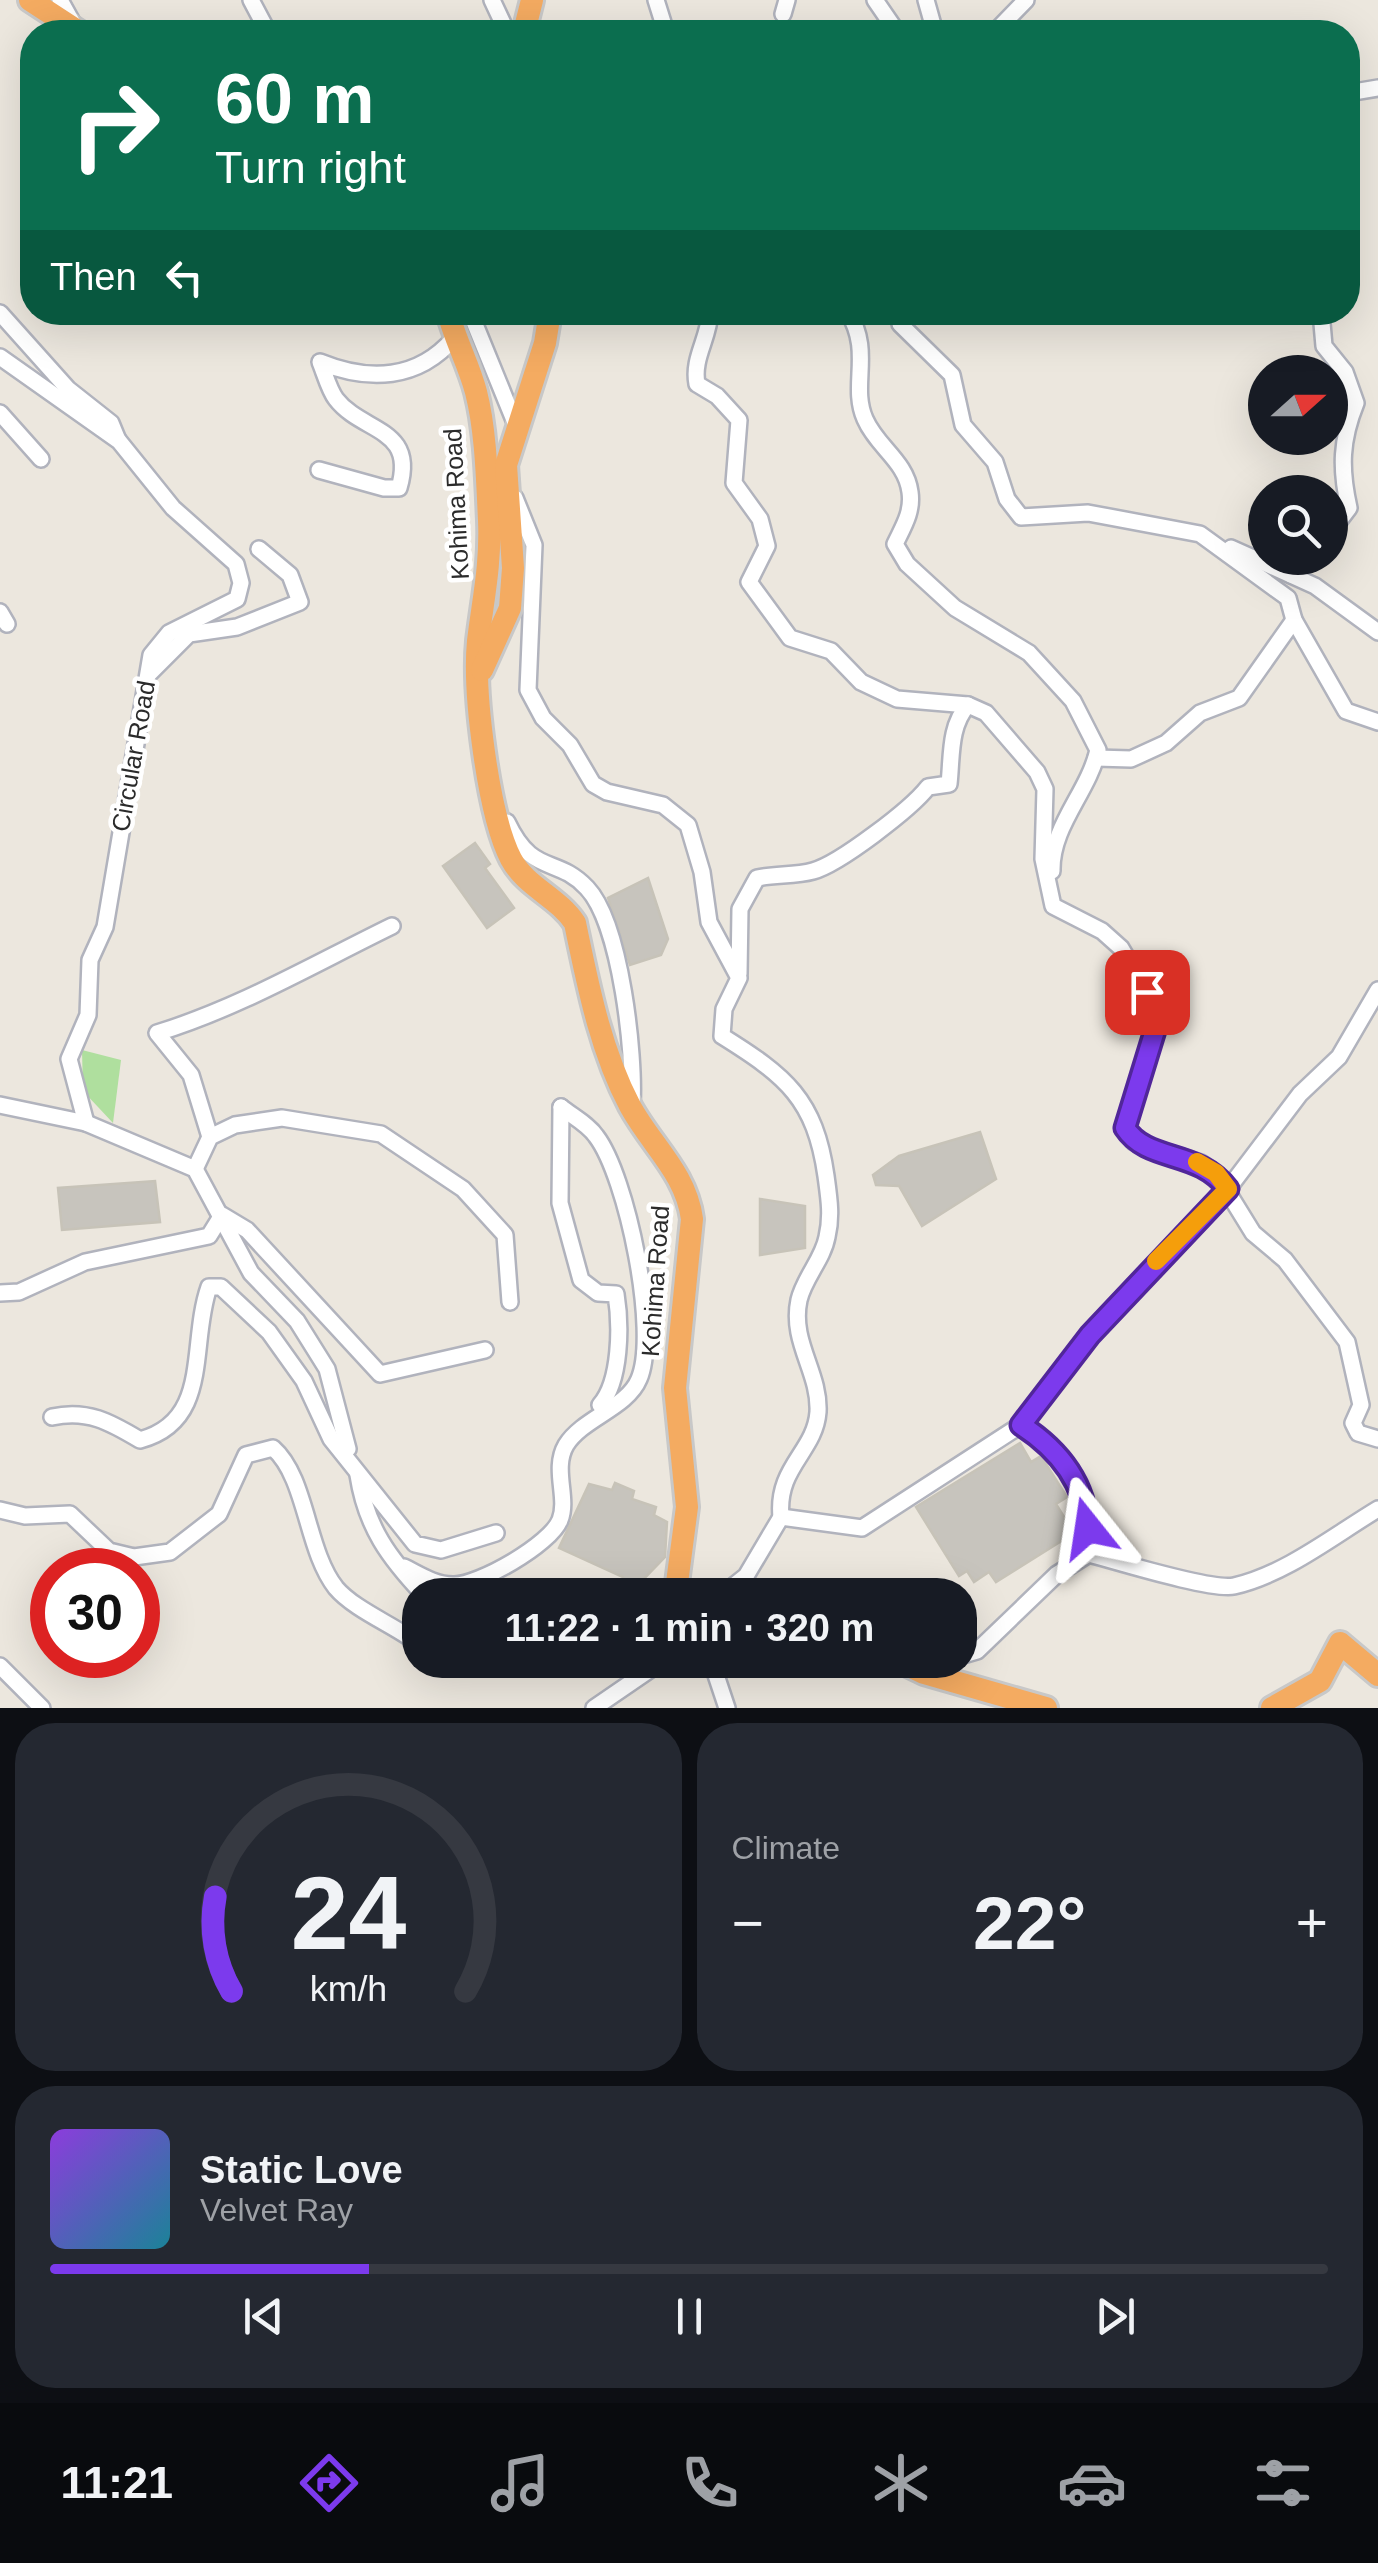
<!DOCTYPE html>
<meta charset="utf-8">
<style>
:root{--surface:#171b24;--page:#242831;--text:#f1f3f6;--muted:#9ea1a6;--line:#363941;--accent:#7c3aed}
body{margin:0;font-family:Arial,sans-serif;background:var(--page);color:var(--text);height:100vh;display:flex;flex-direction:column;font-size:38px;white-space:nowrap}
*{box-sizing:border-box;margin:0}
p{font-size:32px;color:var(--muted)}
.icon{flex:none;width:55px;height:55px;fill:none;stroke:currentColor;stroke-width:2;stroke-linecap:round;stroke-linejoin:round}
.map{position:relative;height:1708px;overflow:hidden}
.side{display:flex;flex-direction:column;gap:15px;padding:15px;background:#0d0f14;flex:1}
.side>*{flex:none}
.top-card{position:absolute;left:20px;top:20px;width:1340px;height:305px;border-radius:40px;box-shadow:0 10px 40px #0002;background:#0b6e4f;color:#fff;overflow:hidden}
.needle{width:65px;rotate:69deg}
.controls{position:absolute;left:1248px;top:355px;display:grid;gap:20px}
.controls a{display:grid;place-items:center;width:100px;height:100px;border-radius:50%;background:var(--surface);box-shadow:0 10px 40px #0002;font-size:50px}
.speed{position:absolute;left:30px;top:1548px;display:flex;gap:20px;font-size:50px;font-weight:700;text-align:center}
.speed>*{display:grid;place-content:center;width:130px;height:130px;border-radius:50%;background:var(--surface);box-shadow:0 10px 40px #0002;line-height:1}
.speed .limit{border:15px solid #d22;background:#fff;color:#111}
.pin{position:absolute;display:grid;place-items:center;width:85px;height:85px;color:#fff;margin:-42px;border-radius:20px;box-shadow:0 5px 15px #0006}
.me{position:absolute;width:110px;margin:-55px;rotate:345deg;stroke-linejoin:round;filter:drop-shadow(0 0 8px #0008)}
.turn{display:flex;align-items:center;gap:35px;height:210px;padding:0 30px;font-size:45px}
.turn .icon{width:130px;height:130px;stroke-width:2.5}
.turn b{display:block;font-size:70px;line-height:85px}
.then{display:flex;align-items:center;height:95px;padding:0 30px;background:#0003;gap:20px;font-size:38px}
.big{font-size:75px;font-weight:700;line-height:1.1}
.side .tile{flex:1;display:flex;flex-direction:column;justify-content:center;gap:15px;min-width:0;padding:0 35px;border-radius:40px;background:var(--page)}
.side .dial{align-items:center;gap:0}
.dial svg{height:260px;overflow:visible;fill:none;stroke:var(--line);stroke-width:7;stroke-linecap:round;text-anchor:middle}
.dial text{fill:var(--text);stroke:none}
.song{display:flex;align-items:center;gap:30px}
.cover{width:120px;height:120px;border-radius:15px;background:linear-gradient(135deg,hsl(270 70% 55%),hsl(190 70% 35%))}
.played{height:10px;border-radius:5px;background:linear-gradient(90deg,var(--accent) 25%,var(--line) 25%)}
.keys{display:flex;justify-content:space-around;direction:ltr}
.heat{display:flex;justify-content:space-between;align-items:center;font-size:55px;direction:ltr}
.side .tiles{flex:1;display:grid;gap:15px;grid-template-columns:1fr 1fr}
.tile:last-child{grid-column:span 2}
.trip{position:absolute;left:402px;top:1578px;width:575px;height:100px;border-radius:40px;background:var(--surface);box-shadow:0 10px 40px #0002;font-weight:700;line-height:100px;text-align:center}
.dock{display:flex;height:160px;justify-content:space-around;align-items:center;background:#090b0e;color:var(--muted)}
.dock .icon{width:70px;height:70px}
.dock .current{color:var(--accent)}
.dock b{font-size:45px;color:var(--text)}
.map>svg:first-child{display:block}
.green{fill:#afdf9e}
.building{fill:#c7c4bd;stroke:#c7c3b8;stroke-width:2.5}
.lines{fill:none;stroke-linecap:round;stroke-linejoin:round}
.minor-casing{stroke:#b1b3bd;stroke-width:20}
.highway-casing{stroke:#c8c8c8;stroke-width:28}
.minor{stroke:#fff;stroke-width:15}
.highway{stroke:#f4ab61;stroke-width:22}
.route-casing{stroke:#51269a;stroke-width:25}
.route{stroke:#7c3aed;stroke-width:18}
.slow{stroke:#f59e0b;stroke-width:18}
.labels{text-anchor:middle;stroke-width:9;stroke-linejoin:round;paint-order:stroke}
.street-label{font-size:25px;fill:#2b2b2b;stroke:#fff}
</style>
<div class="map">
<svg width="1378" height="1708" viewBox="0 0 1378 1708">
<rect width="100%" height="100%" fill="#ece7de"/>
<polygon class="green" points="82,1050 121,1060 113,1123 83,1091"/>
<g class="building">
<polygon points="475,843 490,864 485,868 514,908 487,928 443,866"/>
<polygon points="648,878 668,939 661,955 630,965 608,898"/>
<polygon points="980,1132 996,1179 922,1226 899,1186 876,1185 873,1175 899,1156"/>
<polygon points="155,1181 160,1222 62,1230 58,1188"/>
<polygon points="760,1199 805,1206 805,1248 760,1255"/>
<polygon points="1020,1443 1031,1462 1041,1456 1067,1497 1056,1504 1074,1533 996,1582 989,1572 974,1582 967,1571 959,1576 916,1507"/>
<polygon points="615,1483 634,1491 632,1499 656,1507 654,1515 667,1522 665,1557 635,1588 622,1583 623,1577 559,1548 589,1484 612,1490"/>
</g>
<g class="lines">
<defs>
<g id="minor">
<polyline points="60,0 75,27"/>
<polyline points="251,0 268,32"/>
<polyline points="492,0 507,32"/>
<polyline points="656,0 666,32"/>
<polyline points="875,0 897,32"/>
<polyline points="926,0 935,32"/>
<polyline points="783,14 787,0"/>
<polyline points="995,32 1026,0"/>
<polyline points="1348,93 1378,88"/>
<polyline points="1348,112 1348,177"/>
<polyline points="470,312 516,425"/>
<path d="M 710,312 C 709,339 692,358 697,384 L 717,396 L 739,420 L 734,483 L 760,519 L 767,546 L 749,582 L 790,638 L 831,651 L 861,682 L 897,699 L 968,705 L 986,713 L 1037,772 L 1045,789 L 1043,859 L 1053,906 L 1102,931 L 1121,948 L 1160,1014 L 1125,1128 L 1134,1142 L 1201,1163 L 1216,1173 L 1253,1233 L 1285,1260 L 1347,1342 L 1361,1405 L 1353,1423 L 1358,1433 L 1378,1439"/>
<path d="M 848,312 C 873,352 850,385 865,419 C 877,447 906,461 910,492 C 913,512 903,527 895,544 L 907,564 L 955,608 L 1029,653 L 1073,701 L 1098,750 C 1088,793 1051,826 1052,871"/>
<polyline points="901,312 900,324 952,375 963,425 995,462 1007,499 1021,517 1088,513 1200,534 1288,598 1294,620 1346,711 1378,722"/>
<path d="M 1321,312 L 1324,346 L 1345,372 L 1356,403 C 1341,440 1340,468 1349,508 L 1330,533"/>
<polyline points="0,313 68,389 111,423 118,440"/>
<polyline points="0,357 119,441 173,508 236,564 241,583 237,599 169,633 151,655 105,927 90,960 88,1015 69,1059 86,1123"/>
<polyline points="0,413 41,459"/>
<path d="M 319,470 L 384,488 L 399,488 C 417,427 362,433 336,399 C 329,390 325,374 320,362 C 369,382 418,380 454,338"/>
<path d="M 515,498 L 534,545 L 528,690 L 543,718 L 570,745 L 593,784 L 607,792 L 663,805 L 688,825 L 702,872 L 709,922 L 739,978 L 724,1009 L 722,1036 C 786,1076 815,1099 826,1176 C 829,1198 832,1216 827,1237 C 823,1259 804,1278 799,1300 C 790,1342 820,1372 818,1412 C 815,1452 776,1467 781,1517"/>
<polyline points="1231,548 1315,586 1378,632"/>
<polyline points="1291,575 1308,558"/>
<polyline points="0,612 7,624"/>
<polyline points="149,674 189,634 237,627 300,602 290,575 259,549"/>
<polyline points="1096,758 1131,759 1166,743 1200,713 1239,698 1294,620"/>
<path d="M 507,822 C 533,877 556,855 587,888 C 621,924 635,1056 632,1104"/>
<path d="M 739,974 L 740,909 L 757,878 C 776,874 795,876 813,871 C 839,864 911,809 928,787 L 949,784 C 952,757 949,726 968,705"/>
<polyline points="0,1105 86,1123 195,1169 251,1273 297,1321 327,1369 348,1449"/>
<path d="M 561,1107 L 560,1203 L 581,1280 L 598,1293 L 616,1294 C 621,1325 621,1381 600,1405"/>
<path d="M 210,1137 L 191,1075 L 157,1033 C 239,1008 314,964 392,926"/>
<polyline points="195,1169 210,1137 235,1125 282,1118 381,1134 463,1189 505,1235 510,1302"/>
<polyline points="0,1293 19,1292 85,1262 209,1236 222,1215 247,1230 380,1374 485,1350"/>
<path d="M 52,1417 C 87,1409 110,1422 140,1440 C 212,1421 189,1344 209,1287 L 221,1287 L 269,1332 L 304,1381 L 331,1439 L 415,1544 L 441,1550 L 496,1533"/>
<polyline points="1021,1425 1090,1335 1228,1189 1300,1094 1339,1057 1378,990"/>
<path d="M 358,1475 C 366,1527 389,1558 424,1595"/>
<path d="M 0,1510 L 25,1516 L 70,1514 L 109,1551 L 134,1557 L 170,1552 L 219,1514 L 246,1455 L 273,1448 C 307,1478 306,1550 336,1588 C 352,1607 386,1622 407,1636 L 420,1637"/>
<path d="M 404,1567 C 420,1575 435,1585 453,1585 C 478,1586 551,1544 560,1520 C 569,1498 552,1469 566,1445 C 583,1418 627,1408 639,1379 C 659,1333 627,1176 596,1136 C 588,1124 572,1116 561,1107"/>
<path d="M 722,1595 L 746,1576 L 781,1517 L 862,1528 L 1021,1425 C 1076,1460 1086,1491 1089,1554 C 1116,1561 1212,1591 1234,1586 C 1286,1574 1333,1536 1378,1509"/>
<polyline points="960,1656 977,1651 1057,1574 1089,1554"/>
<polyline points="711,1660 727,1708"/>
<polyline points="0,1666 42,1708"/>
<polyline points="594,1708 664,1660"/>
</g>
<g id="highway">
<polyline points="30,0 79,32"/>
<polyline points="524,32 532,0"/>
<path d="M 448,312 C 455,340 469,365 476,392 C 486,431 487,480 489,520 C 491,565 483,599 478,641 C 473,692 488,814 511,859 C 526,887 558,897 575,923 C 588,985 600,1049 630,1106 C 651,1145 686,1173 692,1219 L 675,1388 L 687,1507 L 677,1583 L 682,1595"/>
<polyline points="482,670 510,608 513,568 506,465 545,343 550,312"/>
<polyline points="897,1660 924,1673 1046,1708"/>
<polyline points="1272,1708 1320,1681 1340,1643 1378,1675"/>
</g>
</defs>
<use href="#minor" class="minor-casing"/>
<use href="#highway" class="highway-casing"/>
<use href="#minor" class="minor"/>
<use href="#highway" class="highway"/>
</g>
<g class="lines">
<defs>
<path id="route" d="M 1088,1528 C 1085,1482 1058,1449 1021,1425 L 1090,1335 L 1228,1189 C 1198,1149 1148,1163 1125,1128 L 1160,1014 L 1147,992"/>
</defs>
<use href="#route" class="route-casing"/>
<use href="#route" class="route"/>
<polyline class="slow" points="1156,1261 1228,1189 1216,1173 1197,1162"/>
</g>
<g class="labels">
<g class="street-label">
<text transform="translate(456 504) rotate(-93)" y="9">Kohima Road</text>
<text transform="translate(133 756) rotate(-80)" y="9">Circular Road</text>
<text transform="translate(655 1281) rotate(-86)" y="9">Kohima Road</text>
</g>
</g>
</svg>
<div class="controls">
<a><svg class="needle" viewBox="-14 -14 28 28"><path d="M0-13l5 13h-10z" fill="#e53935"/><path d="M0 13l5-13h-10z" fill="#9ea1a6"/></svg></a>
<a><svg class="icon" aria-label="search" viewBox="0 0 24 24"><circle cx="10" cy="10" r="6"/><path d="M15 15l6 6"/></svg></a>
</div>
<div class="speed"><div class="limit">30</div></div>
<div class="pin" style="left:1147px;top:992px;background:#d93025"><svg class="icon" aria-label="arrive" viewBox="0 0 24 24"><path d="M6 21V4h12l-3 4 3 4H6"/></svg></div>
<svg class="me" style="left:1088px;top:1528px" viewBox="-20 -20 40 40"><path d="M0-17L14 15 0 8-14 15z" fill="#7c3aed" stroke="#fff" stroke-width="4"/></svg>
<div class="trip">11:22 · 1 min · 320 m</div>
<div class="top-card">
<div class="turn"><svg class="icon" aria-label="right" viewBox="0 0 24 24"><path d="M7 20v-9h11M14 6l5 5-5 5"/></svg><div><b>60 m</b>Turn right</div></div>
<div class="then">Then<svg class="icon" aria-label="left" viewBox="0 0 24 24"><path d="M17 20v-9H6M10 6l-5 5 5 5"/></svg></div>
</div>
</div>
<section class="side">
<div class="tiles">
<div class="tile dial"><svg viewBox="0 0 100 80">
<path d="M14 69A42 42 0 1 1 86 69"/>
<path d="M14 69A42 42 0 0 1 9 40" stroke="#7c3aed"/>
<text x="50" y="56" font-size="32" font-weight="700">24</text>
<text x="50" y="72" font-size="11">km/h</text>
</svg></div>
<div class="tile"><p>Climate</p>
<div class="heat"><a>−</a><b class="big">22°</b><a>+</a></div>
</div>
<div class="tile">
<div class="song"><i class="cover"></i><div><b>Static Love</b><p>Velvet Ray</p></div></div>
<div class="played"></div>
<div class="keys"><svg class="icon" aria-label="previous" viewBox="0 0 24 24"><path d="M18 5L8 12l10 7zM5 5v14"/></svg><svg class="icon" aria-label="pause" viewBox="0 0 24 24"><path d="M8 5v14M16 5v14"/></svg><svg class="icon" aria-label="next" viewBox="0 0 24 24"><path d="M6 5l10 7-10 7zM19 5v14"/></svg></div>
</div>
</div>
</section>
<nav class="dock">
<b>11:21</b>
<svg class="icon current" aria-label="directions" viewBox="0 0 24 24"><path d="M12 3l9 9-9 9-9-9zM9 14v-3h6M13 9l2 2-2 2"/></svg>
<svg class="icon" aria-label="music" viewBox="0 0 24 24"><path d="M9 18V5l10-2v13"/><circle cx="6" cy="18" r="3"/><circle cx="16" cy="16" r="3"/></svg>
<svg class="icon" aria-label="phone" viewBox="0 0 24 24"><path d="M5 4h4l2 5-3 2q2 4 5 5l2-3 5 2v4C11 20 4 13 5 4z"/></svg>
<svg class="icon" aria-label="climate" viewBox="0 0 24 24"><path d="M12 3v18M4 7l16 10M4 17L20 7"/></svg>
<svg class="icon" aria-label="car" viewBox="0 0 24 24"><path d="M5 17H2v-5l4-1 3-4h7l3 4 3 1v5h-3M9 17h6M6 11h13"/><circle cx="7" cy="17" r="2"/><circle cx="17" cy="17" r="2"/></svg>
<svg class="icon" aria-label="filters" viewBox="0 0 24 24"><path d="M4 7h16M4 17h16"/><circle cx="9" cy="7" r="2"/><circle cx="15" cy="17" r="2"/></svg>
</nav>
